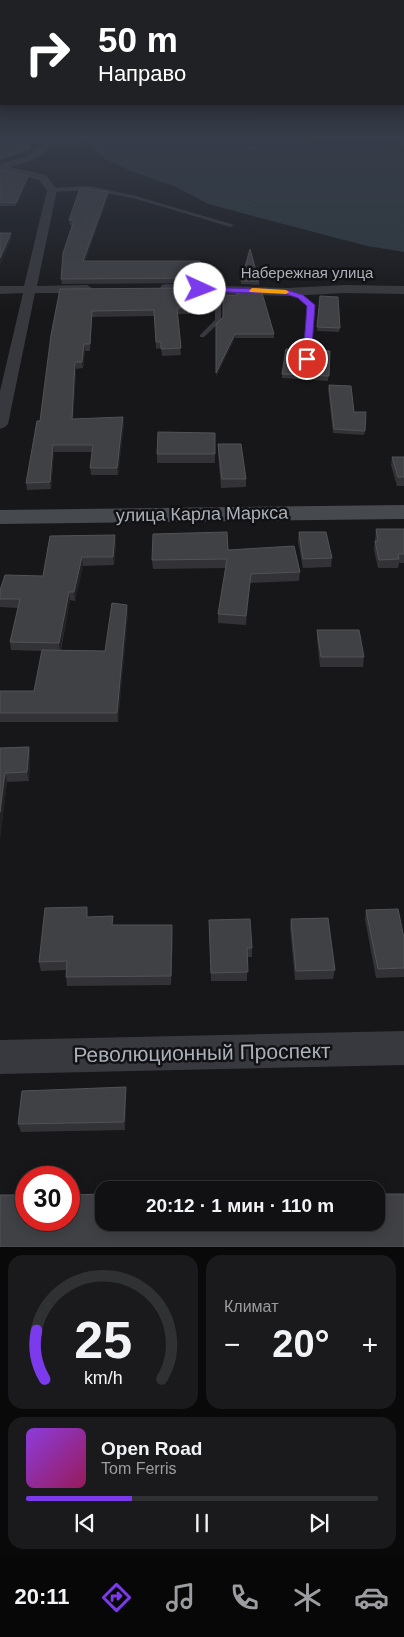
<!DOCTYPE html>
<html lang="ru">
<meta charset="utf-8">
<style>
:root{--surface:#111113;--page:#1a1a1c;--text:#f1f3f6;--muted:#9c9da0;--line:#303133;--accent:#7c3aed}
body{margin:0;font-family:Helvetica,sans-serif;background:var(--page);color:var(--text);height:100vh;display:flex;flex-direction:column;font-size:19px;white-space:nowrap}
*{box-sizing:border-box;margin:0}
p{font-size:16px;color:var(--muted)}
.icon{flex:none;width:28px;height:28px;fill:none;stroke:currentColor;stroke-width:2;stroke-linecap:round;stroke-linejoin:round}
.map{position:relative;height:1247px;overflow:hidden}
.details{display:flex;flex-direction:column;gap:8px;padding:8px;background:#09090a;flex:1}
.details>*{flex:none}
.banner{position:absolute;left:0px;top:0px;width:405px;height:105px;box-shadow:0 2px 12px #0003,0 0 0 1px var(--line);background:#202124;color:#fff;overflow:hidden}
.speed{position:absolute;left:15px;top:1166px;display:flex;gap:10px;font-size:25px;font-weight:700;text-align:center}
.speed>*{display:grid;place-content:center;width:65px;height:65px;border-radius:50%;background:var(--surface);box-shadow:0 2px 12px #0003,0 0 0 1px var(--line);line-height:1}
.speed .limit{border:8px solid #d22;background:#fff;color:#111}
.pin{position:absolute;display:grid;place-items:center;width:42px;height:42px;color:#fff;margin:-21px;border:2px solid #fff;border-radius:50%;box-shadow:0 1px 5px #0007}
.me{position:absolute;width:55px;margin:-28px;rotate:92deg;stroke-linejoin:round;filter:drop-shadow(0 0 4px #0008)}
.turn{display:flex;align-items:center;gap:18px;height:105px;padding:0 15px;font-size:22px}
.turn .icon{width:65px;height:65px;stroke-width:2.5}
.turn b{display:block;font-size:35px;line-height:42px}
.big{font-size:38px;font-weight:700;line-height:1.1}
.details .card{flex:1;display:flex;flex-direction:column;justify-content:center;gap:8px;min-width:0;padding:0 18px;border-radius:15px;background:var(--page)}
.details .dial{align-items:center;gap:0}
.dial svg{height:130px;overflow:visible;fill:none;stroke:var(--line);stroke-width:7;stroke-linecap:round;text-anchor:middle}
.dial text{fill:var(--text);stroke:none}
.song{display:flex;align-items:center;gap:15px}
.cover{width:60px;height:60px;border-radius:8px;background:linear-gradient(135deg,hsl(270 70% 55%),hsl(330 70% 35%))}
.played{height:5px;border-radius:2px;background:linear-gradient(90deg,var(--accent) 30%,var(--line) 30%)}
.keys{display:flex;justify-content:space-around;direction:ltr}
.heat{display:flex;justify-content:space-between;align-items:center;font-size:28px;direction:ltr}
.details .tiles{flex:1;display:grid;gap:8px;grid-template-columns:1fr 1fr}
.card:last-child{grid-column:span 2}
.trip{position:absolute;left:95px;top:1181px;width:290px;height:50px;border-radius:15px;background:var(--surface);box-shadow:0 2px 12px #0003,0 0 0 1px var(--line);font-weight:700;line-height:50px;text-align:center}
.tab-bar{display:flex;height:80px;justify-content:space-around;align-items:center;background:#070708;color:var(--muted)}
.tab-bar .icon{width:35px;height:35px}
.tab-bar .current{color:var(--accent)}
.tab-bar b{font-size:22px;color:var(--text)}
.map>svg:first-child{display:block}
.green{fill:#1d241d}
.water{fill:#2d383d}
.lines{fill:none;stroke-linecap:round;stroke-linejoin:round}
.service{fill:#38393e;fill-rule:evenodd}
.minor{fill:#38393e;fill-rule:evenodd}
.tertiary{fill:#38393e;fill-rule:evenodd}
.secondary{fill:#46494e;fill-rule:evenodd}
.wall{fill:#333337}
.shaded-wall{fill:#222225}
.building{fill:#404145;stroke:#505257}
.route{fill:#7c3aed;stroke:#51269a}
.slow{fill:#f59e0b}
.labels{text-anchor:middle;stroke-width:5;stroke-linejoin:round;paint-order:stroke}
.far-street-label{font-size:15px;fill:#a9b0b9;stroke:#121214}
.street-label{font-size:18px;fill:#a9b0b9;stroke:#121214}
.near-street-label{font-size:21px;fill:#a9b0b9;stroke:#121214}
</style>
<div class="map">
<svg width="404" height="1247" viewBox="0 0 404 1247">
<rect width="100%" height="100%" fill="#171719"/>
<path class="green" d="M 289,138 L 404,138 L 404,152 C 394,151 384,148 373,147 C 343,145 319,148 289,138 Z"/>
<path class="water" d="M 86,138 L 289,138 C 319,148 343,145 373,147 C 384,148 394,151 404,152 L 404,252 L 367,246 L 208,204 L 174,186 L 128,170 L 103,158 Z"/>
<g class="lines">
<g class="service">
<polygon points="90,186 136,196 234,225 231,227 133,198 90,190 52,192 49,190 52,188"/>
<polygon points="218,287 221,289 221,321 204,337 200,337 200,335 215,320 215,289"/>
<polygon points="287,290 302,296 314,305 309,360 303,359 308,306 298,298 285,293 284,292"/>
</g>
<g class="minor">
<path d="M 37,138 L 46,138 L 50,145 C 40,161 26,162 10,167 L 46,175 L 57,190 L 37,286 L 87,285 L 93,289 L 87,293 L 35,293 L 8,424 L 5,427 L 0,429 L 0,391 L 23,293 L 0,294 L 0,286 L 24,286 L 47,190 L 39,180 L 0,170 L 0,164 L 29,155 L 40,145 Z"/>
<polygon points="166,284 287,288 345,285 404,286 404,294 345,293 287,296 162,291 160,288 162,285"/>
</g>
<polygon class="tertiary" points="404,1031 404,1065 0,1074 0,1040"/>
<polygon class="secondary" points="404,505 404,519 0,524 0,510"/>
</g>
<g class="wall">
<polygon points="0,169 28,176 28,179 16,206 0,206"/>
<polygon points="108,197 85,261 200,266 197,283 62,284 61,279 72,225 70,225 69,220"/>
<polygon points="241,281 259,281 259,285 241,284"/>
<polygon points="60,289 194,294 190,314 177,314 181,355 162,356 161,348 156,349 154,316 92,317 90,351 85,351 83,368 76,369 73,419 124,424 118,475 91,475 90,468 92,452 54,452 51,489 27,490 26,483 40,421"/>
<polygon points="320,296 340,328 339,332 317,331"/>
<polygon points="216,324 274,334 274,338 235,338 216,377"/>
<polygon points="330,351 328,381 282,378 282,374 302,356 309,358"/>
<polygon points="329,385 354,412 365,431 364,435 333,433 328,389"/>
<polygon points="215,433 215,463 157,463 157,454"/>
<polygon points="218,444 246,479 246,487 221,488 218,453"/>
<polygon points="392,457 404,457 404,486 397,486 391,465"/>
<polygon points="376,529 404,529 404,563 399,563 398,568 378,568 374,550"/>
<polygon points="299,532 332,558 331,567 303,568 298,541"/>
<polygon points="50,536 116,543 114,565 83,566 75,601 70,600 61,650 105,651 128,613 118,722 0,722 0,691 34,691 42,651 11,650 10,642 18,608 0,607 0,590 43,576"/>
<polygon points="228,550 300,572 299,581 250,583 246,625 218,623 218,614 226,568 153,569 152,560"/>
<polygon points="317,630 364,657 363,667 320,667 317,639"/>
<polygon points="29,747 30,756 29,781 7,782 0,838 0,748"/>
<polygon points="366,910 404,938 404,977 376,978 365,919"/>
<polygon points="88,917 113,925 173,934 171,985 67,986 66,977 66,970 41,971 39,962"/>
<polygon points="291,919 335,970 333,979 295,980 290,928"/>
<polygon points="209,920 252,948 252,957 247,957 247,981 211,981"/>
<polygon points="126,1095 125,1130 21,1132 18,1124"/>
</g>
<g class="shaded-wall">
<polygon points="31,148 31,151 28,153 0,162 0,159"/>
<polygon points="28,176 28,179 16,206 16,203"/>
<polygon points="108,192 108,197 83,265 83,261"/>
<polygon points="11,233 12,238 0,265 0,258"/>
<polygon points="200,261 200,266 197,283 197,278"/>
<polygon points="194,288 194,294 190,314 190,308"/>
<polygon points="235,334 235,338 216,377 216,373"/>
<polygon points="84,344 85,351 83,368 82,362"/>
<polygon points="75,362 76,369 73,426 72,419"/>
<polygon points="123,417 124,424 118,475 117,468"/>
<polygon points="53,445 54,452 51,489 50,482"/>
<polygon points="115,535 116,543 114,565 113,557"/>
<polygon points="82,557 83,566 75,601 74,592"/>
<polygon points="251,574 250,583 246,625 246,616"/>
<polygon points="69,592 70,600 60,651 59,643"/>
<polygon points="127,605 128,613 118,722 117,713"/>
<polygon points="29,747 30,756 29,781 27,772"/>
<polygon points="5,773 7,782 0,838 0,812"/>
<polygon points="172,925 173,934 171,985 171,976"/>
<polygon points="126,1087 126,1095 125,1130 124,1122"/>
</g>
<g class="building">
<polygon points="4,138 26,139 31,148 28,150 0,159 0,154"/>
<polygon points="0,169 28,176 16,203 0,202"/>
<polygon points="80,188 108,192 83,261 200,261 197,278 61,279 63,253 74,220 69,220"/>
<polygon points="0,233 11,233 0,258"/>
<polygon points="250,249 259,281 241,281"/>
<polygon points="194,288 190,308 177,308 181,348 161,349 161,342 156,342 154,310 92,311 90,344 84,344 82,362 75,362 72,419 123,417 117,468 90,468 93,445 53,445 50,482 26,483 37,421 40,421 51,335 60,289"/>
<polygon points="238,292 262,293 274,334 235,334 216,373 216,324 223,317 223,295 237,295"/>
<polygon points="320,296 338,297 340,328 317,327"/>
<polygon points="286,349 302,350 302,356 309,358 312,350 330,351 329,376 282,374"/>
<polygon points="329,385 351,386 354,412 366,412 365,431 334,429"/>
<polygon points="158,432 215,433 215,454 157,454"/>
<polygon points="218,444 241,444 246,479 222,479"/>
<polygon points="392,457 404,457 404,477 398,477"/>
<polygon points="376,529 404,529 404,554 398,554 399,559 379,560 375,541 378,541"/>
<polygon points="227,532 228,550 294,546 300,572 251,574 246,616 218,614 227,559 152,560 153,534"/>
<polygon points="299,532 326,532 332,558 303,559"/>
<polygon points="115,535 113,557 82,557 74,592 69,592 59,643 10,642 20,599 0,599 0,590 5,575 43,576 50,536"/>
<polygon points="112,603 127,605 117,713 0,713 0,691 34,691 42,650 105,651"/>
<polygon points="317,630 359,630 364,657 321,657"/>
<polygon points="29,747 27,772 5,773 0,812 0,748"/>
<polygon points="87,907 87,917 113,916 112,925 172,925 171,976 66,977 67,961 39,962 45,908"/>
<polygon points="398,909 404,938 404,968 378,969 366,910"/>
<polygon points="328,918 335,970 296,971 291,919"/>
<polygon points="250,919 252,948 247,948 248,972 211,973 209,920"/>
<polygon points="126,1087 124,1122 18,1124 22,1091"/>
<polygon points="104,1194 104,1222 376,1222 376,1194 404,1194 404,1247 0,1247 0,1195 26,1195 26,1220 69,1220 69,1195"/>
</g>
<linearGradient id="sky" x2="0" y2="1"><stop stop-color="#0d0d0e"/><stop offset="0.44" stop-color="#363c49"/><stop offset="1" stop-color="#363c49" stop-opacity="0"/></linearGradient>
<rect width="404" height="313" fill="url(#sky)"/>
<polygon class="route" points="197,287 287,290 303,295 315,305 311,359 307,361 303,359 307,306 298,298 286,294 200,291 196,289"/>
<polygon class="slow" points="252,288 286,290 289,292 286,294 250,292 249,291"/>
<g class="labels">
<g class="far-street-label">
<text x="307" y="278">Набережная улица</text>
</g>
<g class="street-label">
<text transform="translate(202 514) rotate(-1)" y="6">улица Карла Маркса</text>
</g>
<g class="near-street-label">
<text transform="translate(202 1053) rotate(-1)" y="7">Революционный Проспект</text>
</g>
</g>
</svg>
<div class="speed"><div class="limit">30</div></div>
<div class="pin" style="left:307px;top:359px;background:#d93025"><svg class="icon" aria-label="arrive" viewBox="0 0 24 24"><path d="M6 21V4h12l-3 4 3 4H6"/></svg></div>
<svg class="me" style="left:200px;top:289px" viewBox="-20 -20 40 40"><circle r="19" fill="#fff"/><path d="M0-13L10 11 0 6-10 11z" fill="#7c3aed"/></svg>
<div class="trip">20:12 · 1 мин · 110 m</div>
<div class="banner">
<div class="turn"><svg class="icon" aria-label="right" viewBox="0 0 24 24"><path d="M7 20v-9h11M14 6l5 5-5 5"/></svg><div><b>50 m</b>Направо</div></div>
</div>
</div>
<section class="details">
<div class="tiles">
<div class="card dial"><svg viewBox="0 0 100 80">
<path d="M14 69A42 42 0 1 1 86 69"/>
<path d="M14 69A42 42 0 0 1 9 39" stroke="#7c3aed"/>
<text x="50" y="56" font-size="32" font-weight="700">25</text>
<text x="50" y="72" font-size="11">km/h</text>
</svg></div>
<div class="card"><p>Климат</p>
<div class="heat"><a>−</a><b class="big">20°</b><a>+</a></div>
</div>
<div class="card">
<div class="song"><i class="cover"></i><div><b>Open Road</b><p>Tom Ferris</p></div></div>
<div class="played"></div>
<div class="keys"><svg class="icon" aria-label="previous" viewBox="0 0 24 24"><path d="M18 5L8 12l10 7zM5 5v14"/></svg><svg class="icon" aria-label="pause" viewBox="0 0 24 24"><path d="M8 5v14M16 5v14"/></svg><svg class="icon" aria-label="next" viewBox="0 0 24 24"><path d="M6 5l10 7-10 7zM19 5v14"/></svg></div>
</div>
</div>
</section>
<nav class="tab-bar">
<b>20:11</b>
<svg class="icon current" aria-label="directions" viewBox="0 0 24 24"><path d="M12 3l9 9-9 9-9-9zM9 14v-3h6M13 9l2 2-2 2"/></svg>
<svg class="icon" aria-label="music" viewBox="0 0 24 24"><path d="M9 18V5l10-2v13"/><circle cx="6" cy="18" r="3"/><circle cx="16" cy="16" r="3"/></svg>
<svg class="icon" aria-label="phone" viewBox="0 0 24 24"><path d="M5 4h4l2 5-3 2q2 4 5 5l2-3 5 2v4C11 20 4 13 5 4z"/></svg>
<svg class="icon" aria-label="climate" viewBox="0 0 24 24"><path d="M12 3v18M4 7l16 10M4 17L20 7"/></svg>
<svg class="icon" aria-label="car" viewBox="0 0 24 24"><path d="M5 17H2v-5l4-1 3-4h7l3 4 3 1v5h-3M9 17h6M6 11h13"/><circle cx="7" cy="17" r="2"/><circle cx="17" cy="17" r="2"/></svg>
</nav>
